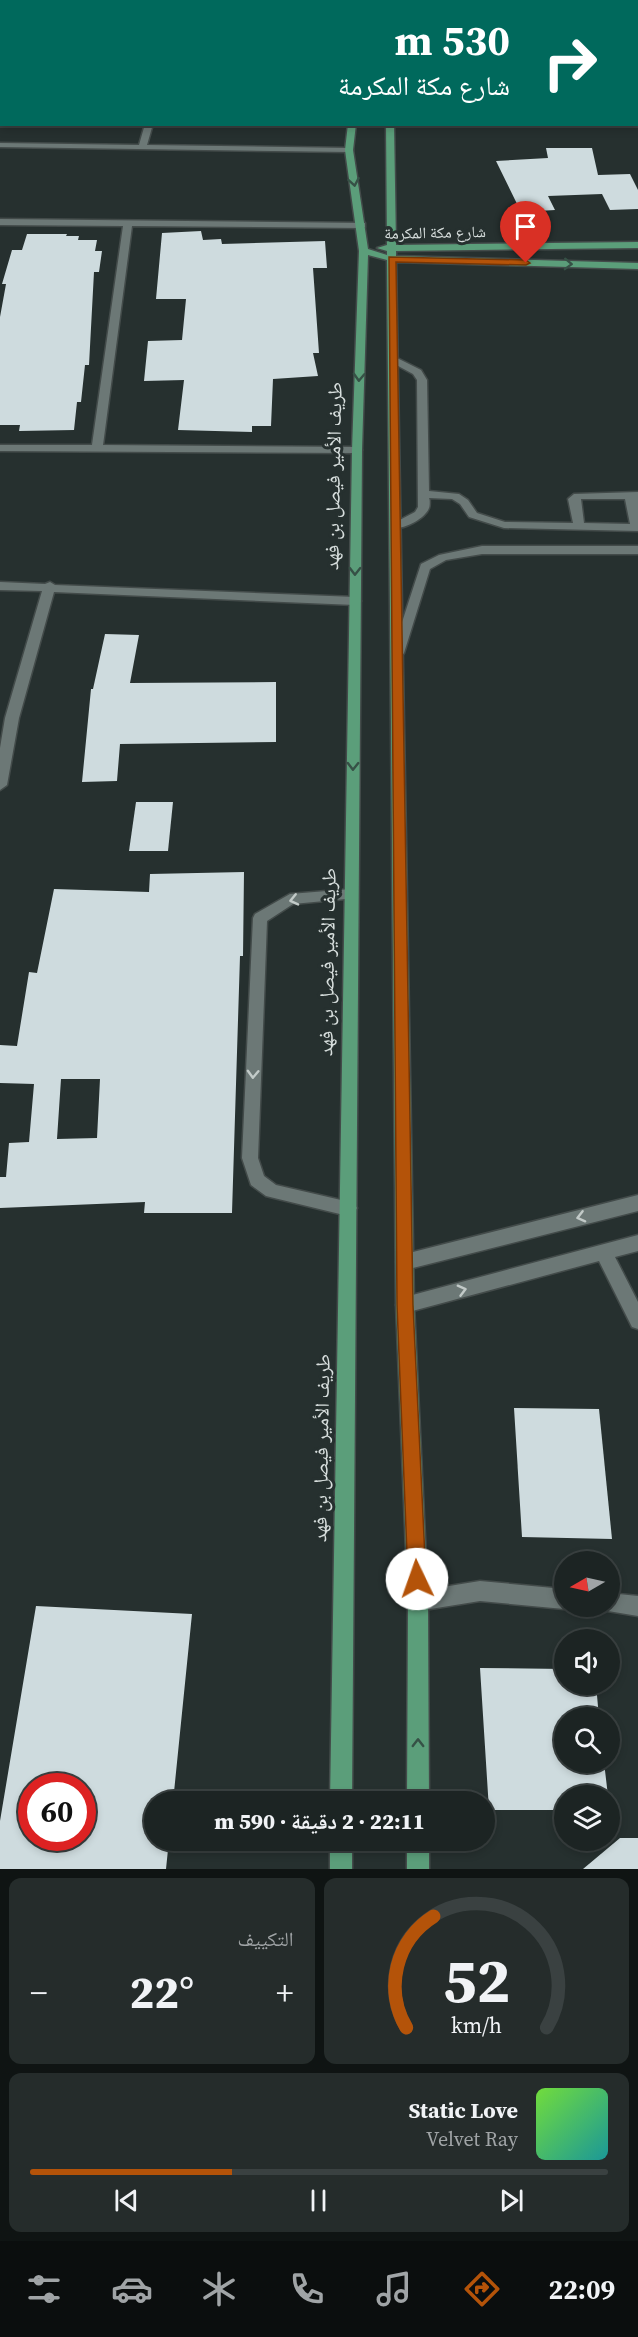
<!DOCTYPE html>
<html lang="ar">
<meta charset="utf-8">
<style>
:root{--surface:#1c2423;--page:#252c2b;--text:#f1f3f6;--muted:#a0a4a6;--line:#3a4141;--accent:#b45309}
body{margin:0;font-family:"Source Serif 4","Noto Naskh Arabic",serif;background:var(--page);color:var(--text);direction:rtl;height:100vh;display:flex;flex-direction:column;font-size:22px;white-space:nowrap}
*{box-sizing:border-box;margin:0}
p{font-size:20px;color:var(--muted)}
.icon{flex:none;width:33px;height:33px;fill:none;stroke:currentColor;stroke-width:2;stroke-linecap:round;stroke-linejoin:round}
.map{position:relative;height:1869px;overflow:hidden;direction:ltr}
.panel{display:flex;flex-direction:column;gap:9px;padding:9px;background:#0f1413;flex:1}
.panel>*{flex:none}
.banner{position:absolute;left:0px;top:0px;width:639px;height:126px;box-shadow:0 3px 9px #0003,0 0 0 2px var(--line);direction:rtl;background:#00695c;color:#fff;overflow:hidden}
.needle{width:39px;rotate:261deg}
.buttons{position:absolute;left:554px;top:1551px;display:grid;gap:12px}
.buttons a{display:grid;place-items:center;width:66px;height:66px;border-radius:50%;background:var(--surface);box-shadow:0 3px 9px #0003,0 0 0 2px var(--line);font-size:30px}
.speed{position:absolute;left:18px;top:1773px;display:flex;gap:12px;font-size:30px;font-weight:700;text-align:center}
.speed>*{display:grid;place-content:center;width:78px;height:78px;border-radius:50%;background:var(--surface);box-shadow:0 3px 9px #0003,0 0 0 2px var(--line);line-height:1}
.speed .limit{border:9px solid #d22;background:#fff;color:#111}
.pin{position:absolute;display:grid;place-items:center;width:51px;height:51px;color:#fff;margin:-62px -26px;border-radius:50% 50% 50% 0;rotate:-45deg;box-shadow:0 0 6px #0007}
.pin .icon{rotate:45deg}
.me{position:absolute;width:66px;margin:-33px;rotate:357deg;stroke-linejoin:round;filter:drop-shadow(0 0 4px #0008)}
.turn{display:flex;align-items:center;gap:21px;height:126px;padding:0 30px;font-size:27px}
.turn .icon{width:78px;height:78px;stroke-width:2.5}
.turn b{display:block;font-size:42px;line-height:51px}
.big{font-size:45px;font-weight:800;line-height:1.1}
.panel .card{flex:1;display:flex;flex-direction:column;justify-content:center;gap:9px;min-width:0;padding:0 21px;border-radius:12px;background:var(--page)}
.panel .dial{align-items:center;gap:0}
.dial svg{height:156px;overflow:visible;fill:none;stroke:var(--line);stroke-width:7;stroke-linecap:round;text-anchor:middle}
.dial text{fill:var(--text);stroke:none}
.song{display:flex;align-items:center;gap:18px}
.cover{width:72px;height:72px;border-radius:9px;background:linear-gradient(135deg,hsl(100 70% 55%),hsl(180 70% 35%))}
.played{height:6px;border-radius:3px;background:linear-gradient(90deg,var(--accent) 35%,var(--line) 35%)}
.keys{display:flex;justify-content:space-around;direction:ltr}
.heat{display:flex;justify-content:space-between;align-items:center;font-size:33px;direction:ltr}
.panel .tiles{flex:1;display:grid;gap:9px;grid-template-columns:1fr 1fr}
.card:last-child{grid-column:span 2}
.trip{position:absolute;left:144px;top:1791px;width:351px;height:60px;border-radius:30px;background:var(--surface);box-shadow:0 3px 9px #0003,0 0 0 2px var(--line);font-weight:800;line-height:60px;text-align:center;direction:rtl}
.dock{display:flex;height:96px;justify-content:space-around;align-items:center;background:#0b0e0e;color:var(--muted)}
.dock .icon{width:42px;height:42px}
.dock .on{color:var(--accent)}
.dock b{font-size:27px;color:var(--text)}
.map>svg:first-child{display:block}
.building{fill:#cedbde;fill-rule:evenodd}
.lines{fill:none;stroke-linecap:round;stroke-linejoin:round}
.minor-casing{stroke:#434b4a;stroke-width:3}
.major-casing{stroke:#434b4a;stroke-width:3}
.minor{fill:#6c7876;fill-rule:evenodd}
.major{fill:#5b9e7a;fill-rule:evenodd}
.oneway{stroke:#365146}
.oneway2{stroke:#c2cac8}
.route{fill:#b45309;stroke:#753606;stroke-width:1.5}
.labels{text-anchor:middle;stroke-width:6;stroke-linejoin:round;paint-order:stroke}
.far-street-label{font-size:16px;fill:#d7dedd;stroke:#26302f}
.street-label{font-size:20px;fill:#d7dedd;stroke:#26302f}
</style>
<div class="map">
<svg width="638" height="1869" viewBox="0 0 638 1869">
<rect width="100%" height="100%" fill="#26302f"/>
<g class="building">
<polygon points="546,148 592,148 598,175 630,174 638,190 638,209 610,210 602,194 548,196 555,210 521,212 496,161 548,158"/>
<polygon points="201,231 203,240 221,239 222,244 325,241 327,268 313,268 319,353 313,353 318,376 273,379 271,426 252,426 252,432 178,430 184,380 144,381 148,341 182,340 186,299 156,299 162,233"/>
<polygon points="27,234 67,234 66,236 79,236 78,240 97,240 95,251 102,251 99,272 94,272 89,365 85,365 81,402 77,402 74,430 19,431 20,425 0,425 0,317 6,284 2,284 12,250 22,250"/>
<polygon points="105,634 139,635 130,683 276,682 276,742 120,744 117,781 82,782 91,689 93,689"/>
<polygon points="136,802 173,802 168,851 129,851"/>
<path d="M 244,872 L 243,956 L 240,956 L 232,1213 L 144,1213 L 145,1202 L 0,1208 L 0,1177 L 6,1177 L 9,1143 L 29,1142 L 34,1084 L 0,1083 L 0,1045 L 17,1046 L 29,972 L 37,973 L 54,889 L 149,892 L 150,874 ZM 61,1079 L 100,1079 L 97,1138 L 57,1139 Z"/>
<polygon points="514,1408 599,1409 612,1539 522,1537"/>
<path d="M 36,1606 L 192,1614 L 173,1802 L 154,1802 L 154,1840 L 169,1840 L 166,1869 L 0,1869 L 0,1821 ZM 32,1786 L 82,1786 L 82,1838 L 32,1838 Z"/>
<polygon points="480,1668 564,1669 564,1684 596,1684 599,1718 564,1718 564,1762 604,1762 608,1796 564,1796 564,1810 489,1810"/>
<polygon points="620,1838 638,1838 638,1869 583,1869"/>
</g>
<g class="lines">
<defs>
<g id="minor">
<polygon points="2,0 10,0 10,2 3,2"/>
<polygon points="179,0 187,0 179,2"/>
<polygon points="241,0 257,0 238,2"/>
<rect x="0" y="30" width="2" height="4"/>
<polygon points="0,87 2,87 0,92"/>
<polygon points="145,124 153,124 147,145 349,148 353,150 349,152 0,147 0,143 139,145"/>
<polygon points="0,219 365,223 365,227 362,228 132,226 103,445 357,447 362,450 357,453 0,451 0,445 92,445 123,226 0,225"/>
<path d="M 393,356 L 421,370 L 427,380 L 429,491 L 459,494 L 468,500 L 477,513 L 505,522 L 573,523 L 568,499 L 574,494 L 638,492 L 638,531 L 504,528 L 469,517 L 460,504 L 452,499 L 429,498 C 430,499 430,506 429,508 C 425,519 403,530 392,528 L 392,524 L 415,512 L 418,507 L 417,380 L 413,374 L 389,361 L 389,357 ZM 625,499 L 630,524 L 584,523 L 581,499 Z"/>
<polygon points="482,546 638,546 638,554 482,554 446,560 430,569 404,653 402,656 394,656 392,653 421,564 439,555"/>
<polygon points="0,582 45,584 50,582 55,585 355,597 361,601 355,605 54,592 19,718 7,785 0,790 0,748 5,718 42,591 0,590"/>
<polygon points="351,889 356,890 358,894 356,898 293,904 267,921 258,1158 264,1176 276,1185 354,1203 357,1208 354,1213 348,1216 266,1196 251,1185 242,1158 253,918 255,914 290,894"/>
<polygon points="638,1195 638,1211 405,1270 399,1268 396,1262 399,1256 405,1254"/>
<polygon points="638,1235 638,1251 615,1257 638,1302 638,1329 632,1327 599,1261 405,1313 399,1311 396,1305 399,1299 405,1297"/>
<polygon points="480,1581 564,1589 564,1606 571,1606 564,1609 480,1601 418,1611 411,1608 408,1601 411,1594 418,1591"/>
<polygon points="609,1593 638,1596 638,1616 602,1610 600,1606 609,1606"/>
</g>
<g id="major">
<rect x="363" y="0" width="8" height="2"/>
<rect x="384" y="0" width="8" height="2"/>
<polygon points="348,124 356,124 353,150 368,249 387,255 387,251 377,248 387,245 386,124 394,124 396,245 638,242 638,248 396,251 396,256 638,263 638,269 396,262 414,1305 428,1601 429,1802 407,1802 408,1601 396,1305 387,260 368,255 362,450 352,1802 330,1802 352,450 359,251 345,150"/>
<rect x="330" y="1840" width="22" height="29"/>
<rect x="407" y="1840" width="22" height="29"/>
</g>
</defs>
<use href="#minor" class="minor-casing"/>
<use href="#major" class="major-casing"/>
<use href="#minor" class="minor"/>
<use href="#major" class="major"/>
</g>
<defs><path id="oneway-chevron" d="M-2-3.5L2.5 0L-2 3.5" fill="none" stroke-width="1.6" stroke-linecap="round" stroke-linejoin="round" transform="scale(1.5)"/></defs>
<g class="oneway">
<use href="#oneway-chevron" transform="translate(354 182) rotate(80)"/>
<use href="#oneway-chevron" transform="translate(568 264) rotate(2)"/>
<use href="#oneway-chevron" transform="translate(359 377) rotate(92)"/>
<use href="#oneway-chevron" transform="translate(355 571) rotate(91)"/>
<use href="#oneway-chevron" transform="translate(353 766) rotate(91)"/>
<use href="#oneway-chevron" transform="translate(418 1743) rotate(-90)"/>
</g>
<g class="oneway2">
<use href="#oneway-chevron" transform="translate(294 900) rotate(167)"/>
<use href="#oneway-chevron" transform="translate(253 1074) rotate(92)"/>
<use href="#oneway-chevron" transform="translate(581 1217) rotate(166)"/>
<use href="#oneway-chevron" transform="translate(462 1290) rotate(-15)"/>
</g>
<polygon class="route" points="389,257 526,260 530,263 526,265 396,262 413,1305 426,1579 424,1585 417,1588 410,1585 408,1579 397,1305"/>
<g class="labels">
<g class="far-street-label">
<text transform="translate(435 232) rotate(-1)" y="6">شارع مكة المكرمة</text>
</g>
<g class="street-label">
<text transform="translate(333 476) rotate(-89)" y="7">طريف الأمير فيصل بن فهد</text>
<text transform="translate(327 962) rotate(-89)" y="7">طريف الأمير فيصل بن فهد</text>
<text transform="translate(321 1448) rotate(-89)" y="7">طريف الأمير فيصل بن فهد</text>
</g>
</g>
</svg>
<div class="buttons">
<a><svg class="needle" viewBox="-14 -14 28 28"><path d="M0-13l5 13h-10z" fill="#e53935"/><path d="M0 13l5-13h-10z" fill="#a0a4a6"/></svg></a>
<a><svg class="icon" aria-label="sound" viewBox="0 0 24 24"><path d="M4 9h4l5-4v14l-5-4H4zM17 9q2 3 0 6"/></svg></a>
<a><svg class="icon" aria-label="search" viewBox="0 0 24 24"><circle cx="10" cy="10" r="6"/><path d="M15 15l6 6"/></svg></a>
<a><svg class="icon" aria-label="layers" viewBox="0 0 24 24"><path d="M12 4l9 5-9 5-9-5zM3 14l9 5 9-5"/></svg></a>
</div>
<div class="speed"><div class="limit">60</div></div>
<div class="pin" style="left:526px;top:263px;background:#d93025"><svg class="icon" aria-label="arrive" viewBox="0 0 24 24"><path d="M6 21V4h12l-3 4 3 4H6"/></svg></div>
<svg class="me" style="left:417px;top:1579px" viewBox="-20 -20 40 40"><circle r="19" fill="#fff"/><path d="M0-13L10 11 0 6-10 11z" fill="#b45309"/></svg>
<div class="trip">22:11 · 2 دقيقة · 590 m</div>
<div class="banner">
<div class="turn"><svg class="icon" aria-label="right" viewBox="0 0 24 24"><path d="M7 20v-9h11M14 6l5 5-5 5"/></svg><div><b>530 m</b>شارع مكة المكرمة</div></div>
</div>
</div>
<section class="panel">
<div class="tiles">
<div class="card dial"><svg viewBox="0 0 100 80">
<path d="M14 69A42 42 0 1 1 86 69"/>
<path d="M14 69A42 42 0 0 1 28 12" stroke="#b45309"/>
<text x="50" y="56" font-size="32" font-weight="700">52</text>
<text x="50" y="72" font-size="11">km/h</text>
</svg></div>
<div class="card"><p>التكييف</p>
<div class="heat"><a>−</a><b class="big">22°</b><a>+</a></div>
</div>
<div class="card">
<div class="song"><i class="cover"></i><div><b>Static Love</b><p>Velvet Ray</p></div></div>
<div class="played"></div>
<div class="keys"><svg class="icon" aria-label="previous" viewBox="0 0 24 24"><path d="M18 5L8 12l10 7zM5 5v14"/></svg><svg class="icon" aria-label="pause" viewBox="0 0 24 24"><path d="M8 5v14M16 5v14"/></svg><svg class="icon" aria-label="next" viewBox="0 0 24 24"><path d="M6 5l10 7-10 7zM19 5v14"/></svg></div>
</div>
</div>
</section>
<nav class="dock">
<b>22:09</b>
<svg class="icon on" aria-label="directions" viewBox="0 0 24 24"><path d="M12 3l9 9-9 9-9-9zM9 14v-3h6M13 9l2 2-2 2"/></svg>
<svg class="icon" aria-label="music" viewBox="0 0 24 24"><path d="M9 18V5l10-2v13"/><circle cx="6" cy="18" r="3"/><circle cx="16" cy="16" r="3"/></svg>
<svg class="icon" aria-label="phone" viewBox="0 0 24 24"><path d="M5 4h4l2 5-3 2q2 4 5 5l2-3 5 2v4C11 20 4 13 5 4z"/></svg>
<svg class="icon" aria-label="climate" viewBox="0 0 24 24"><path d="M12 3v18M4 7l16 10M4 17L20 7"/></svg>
<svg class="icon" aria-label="car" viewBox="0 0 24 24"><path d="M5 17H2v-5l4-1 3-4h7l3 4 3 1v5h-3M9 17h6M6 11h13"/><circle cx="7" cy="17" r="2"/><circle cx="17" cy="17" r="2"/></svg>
<svg class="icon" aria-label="filters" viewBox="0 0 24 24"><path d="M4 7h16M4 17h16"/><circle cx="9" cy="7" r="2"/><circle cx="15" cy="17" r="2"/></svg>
</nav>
